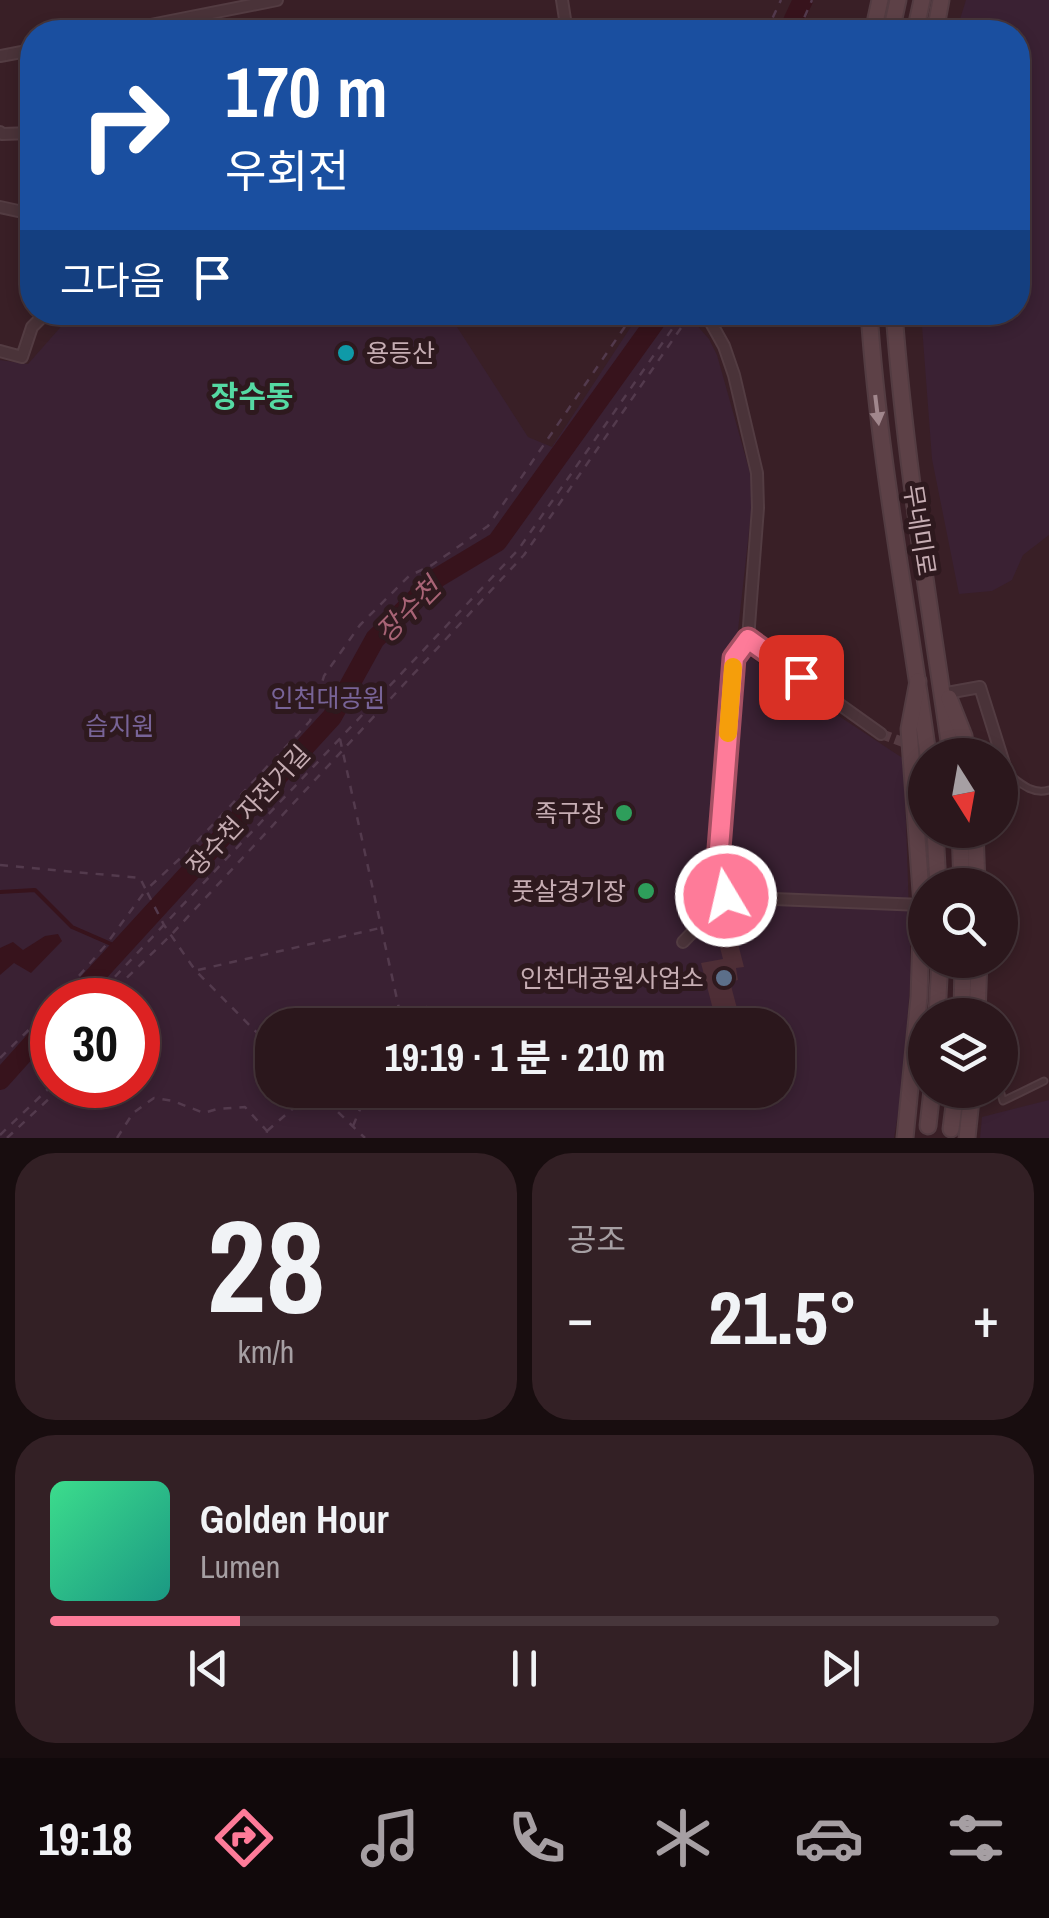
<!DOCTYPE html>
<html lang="ko">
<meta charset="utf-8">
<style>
:root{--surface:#2b171c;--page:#332025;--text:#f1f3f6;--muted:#a69fa3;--line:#47363b;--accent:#fe7b99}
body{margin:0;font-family:"Archivo Narrow","Noto Sans KR",sans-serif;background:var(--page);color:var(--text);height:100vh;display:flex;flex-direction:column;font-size:38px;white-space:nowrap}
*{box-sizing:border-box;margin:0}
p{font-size:32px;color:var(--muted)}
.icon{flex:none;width:55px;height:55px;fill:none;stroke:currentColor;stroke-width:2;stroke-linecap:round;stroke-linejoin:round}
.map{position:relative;height:1138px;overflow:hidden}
.drawer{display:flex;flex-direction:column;gap:15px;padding:15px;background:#180d0f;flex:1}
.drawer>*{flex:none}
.hud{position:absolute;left:20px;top:20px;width:1010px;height:305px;border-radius:40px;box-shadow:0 5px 15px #0003,0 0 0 2px var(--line);background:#1a4fa0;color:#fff;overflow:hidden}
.needle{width:65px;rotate:169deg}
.controls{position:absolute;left:908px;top:738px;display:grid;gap:20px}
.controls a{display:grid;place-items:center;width:110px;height:110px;border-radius:50%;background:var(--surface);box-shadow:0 5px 15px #0003,0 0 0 2px var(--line);font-size:50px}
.speed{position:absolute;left:30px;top:978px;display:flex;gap:20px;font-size:50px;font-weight:700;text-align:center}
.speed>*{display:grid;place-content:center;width:130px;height:130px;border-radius:50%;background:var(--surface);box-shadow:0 5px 15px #0003,0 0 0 2px var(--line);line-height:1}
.speed .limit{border:15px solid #d22;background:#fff;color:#111}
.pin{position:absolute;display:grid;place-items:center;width:85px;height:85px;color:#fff;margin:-42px;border-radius:20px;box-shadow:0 5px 15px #0006}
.me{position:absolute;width:110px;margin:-55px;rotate:351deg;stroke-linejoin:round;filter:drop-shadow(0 0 8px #0008)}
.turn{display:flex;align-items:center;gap:35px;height:210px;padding:0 40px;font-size:45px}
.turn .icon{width:130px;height:130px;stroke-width:2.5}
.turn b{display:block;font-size:70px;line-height:85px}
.then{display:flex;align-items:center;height:95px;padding:0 40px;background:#0003;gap:20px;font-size:38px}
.big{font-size:75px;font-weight:700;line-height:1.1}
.drawer .card{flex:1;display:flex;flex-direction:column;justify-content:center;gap:15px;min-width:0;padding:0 35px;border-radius:40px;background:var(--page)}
.drawer .dial{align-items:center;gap:0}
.dial b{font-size:130px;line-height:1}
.song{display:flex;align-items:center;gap:30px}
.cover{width:120px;height:120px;border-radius:15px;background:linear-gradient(135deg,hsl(150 70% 55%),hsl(170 70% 35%))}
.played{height:10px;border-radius:5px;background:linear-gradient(90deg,var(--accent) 20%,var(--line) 20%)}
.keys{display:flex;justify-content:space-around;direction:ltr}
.heat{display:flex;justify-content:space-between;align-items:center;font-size:55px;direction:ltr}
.drawer .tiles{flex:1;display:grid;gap:15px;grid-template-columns:1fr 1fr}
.card:last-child{grid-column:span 2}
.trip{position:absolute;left:255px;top:1008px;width:540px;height:100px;border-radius:40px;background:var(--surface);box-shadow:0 5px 15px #0003,0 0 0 2px var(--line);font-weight:700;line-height:100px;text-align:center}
.tab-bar{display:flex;height:160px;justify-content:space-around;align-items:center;background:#11090b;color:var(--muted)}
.tab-bar .icon{width:70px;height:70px}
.tab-bar .selected{color:var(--accent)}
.tab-bar b{font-size:45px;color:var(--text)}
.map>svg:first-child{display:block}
.green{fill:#3a2133;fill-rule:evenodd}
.water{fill:#37131c}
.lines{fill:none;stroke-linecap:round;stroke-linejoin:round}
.stream{stroke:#37131c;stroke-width:4}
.river{stroke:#37131c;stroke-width:20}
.building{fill:#4e2e36}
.minor-tunnel{stroke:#553b42;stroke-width:10;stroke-dasharray:10 5;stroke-linecap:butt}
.service-casing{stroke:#533c42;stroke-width:9}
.minor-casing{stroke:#533c42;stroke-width:14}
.secondary-casing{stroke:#533c42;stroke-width:19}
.path{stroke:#533a4d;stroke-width:2.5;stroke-dasharray:8 8;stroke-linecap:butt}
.service{stroke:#4a3339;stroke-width:5}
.minor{stroke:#4a3339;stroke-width:10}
.secondary{stroke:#5d4147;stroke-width:15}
.oneway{fill:#a1878d}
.route-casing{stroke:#a55063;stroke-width:25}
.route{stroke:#fe7b99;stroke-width:18}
.slow{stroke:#f59e0b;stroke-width:18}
.culture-dot{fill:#0f9aa8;stroke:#2e191e;stroke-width:4}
.leisure-dot{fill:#2e9e5b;stroke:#2e191e;stroke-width:4}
.service-dot{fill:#5c6f8a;stroke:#2e191e;stroke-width:4}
.labels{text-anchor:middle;stroke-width:10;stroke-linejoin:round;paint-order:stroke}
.poi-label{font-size:25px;fill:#c6adb3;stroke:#2e191e;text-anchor:end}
.street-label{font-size:25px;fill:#c6adb3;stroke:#2e191e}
.park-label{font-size:25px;fill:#786498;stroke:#2e191e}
.water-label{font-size:28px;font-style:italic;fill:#a86476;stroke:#2e191e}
.quarter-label{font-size:30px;font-weight:bold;fill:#55d9a3;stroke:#2e191e}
</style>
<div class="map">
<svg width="1049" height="1138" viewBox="0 0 1049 1138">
<rect width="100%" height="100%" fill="#391f26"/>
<g class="green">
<polygon points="966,0 1049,0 1049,535 1023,555 1012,580 992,591 959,594 932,459 921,313 1018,312 1018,32 956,32"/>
<path d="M 73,313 L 448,313 L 528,437 L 552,447 L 640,313 L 686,313 L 709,339 L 717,355 L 754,487 L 736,648 L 904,759 L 911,975 L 901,1096 L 894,1138 L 0,1138 L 0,360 L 28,364 ZM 52,1000 L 138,1000 L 138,1085 L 52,1085 ZM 272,1025 L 778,1025 L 778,1090 L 272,1090 Z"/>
<polygon points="1049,1100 1049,1138 980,1138 982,1117"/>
</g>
<polygon class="water" points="58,934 62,941 31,973 14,963 0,975 0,948 13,942 23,950 45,936"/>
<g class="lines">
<polyline class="stream" points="0,892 35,890 72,927 111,944"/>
<g class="river">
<polyline points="788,32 803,0"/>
<polyline points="73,1000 332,717 375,639 437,578 497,542 662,312"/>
<polyline points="0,1080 52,1022"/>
</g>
</g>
<polygon class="building" points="736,936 744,967 736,968 738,980 730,982 739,1016 716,1021 701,963 723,959 718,940"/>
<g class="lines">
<polyline class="minor-tunnel" points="881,734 939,755"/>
<defs>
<g id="service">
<path d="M 1007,773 C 1020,783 1032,795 1049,790"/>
<polyline points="1000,1090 1003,1101 1044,1081"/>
</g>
<g id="minor">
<polyline points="562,0 567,32"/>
<polyline points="115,32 277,0"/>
<polyline points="0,56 32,50"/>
<polyline points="0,132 2,134 32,133"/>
<polyline points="0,207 32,214"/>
<polyline points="705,312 724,346 734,375 757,473 758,508 748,639 881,734"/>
<polyline points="0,351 22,357 32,327 47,312"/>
<polyline points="947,693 980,687 1007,773 1000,774"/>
<polyline points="726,897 717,874 734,658 748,639"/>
<polyline points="683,942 726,897 922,905"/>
</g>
<g id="secondary">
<polyline points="873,32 880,0"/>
<polyline points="891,32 898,0"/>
<polyline points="915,32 922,0"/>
<polyline points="935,32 941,0"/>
<path d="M 869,312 C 879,461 908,607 928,755"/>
<path d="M 894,312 C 905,461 930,608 951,755"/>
<polyline points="949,698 964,736 967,755"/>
<polyline points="935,830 938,885"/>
<polyline points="960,830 962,885"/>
<polyline points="975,830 977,885"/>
<polyline points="937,1015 940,960"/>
<polyline points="962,1015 963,960"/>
<polyline points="977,1015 979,960"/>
<polyline points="928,1126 932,1090"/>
<polyline points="951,1129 956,1090"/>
<polyline points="905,1138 919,997 922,905 909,729 918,681"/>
<polyline points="967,1138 972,1090"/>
</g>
</defs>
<use href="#service" class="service-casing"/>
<use href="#minor" class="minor-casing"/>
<use href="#secondary" class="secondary-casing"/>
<g class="path">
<polyline points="766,32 781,0"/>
<polyline points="798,32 812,0"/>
<polyline points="340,739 400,1013 395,1025"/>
<polyline points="0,865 140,878 146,890 187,852 310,721 324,676 360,625 409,576 432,565 488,526 635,312"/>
<polyline points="198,970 380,928"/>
<polyline points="58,1000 105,946 146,890 164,925 195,970 272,1048"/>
<polyline points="93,1000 518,550 684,312"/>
<polyline points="104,1000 171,935 524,555 692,312"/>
<polyline points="344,1025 427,1007"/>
<polyline points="0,1058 52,1007"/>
<polyline points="315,1090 365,1138"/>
<polyline points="353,1126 368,1090"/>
<polyline points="267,1131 313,1091"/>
<polyline points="0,1135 47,1090 52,1076"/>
<polyline points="7,1138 53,1095 57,1085"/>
<polyline points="117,1138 133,1113 154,1098 173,1101 204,1113 217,1109 245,1107 267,1131 266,1138"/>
</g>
<use href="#service" class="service"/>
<use href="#minor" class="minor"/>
<use href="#secondary" class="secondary"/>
</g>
<defs><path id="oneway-solid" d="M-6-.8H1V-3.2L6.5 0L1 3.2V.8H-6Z" transform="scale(2.5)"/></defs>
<use class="oneway" href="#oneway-solid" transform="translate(877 410) rotate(83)"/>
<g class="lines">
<defs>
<polyline id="route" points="726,896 717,874 734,658 748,639 801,677"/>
</defs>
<use href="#route" class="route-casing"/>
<use href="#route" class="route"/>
<polyline class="slow" points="728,733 733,667"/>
</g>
<circle class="culture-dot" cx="346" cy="353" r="10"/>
<g class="leisure-dot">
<circle cx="624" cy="813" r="10"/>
<circle cx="646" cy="891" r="10"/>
</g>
<circle class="service-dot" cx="724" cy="978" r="10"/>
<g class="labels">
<g class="poi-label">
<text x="366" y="362" text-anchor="start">용등산</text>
<text x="604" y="822">족구장</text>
<text x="626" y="900">풋살경기장</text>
<text x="704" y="987">인천대공원사업소</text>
</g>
<g class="street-label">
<text transform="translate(920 530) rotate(81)" y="9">무네미로</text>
<text transform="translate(248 810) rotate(-47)" y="9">장수천 자전거길</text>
</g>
<g class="park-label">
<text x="328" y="707">인천대공원</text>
<text x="120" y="735">습지원</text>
</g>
<g class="water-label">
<text transform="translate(408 610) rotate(-45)" y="10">장수천</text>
</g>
<g class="quarter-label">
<text x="252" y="407">장수동</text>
</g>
</g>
</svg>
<div class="controls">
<a><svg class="needle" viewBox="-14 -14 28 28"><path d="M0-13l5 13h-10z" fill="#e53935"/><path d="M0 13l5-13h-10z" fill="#a69fa3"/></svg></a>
<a><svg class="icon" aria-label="search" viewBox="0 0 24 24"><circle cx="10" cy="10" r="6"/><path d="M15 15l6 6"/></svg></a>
<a><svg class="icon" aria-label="layers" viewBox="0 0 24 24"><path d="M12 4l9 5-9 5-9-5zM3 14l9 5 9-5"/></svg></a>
</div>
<div class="speed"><div class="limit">30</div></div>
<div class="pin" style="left:801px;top:677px;background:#d93025"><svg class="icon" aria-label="arrive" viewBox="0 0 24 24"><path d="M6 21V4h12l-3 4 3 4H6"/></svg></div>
<svg class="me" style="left:726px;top:896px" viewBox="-20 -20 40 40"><circle r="17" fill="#fe7b99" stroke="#fff" stroke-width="3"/><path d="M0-11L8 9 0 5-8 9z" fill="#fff"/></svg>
<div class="trip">19:19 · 1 분 · 210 m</div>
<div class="hud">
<div class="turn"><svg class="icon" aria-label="right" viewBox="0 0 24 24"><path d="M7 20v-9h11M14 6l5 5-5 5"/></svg><div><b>170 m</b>우회전</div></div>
<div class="then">그다음<svg class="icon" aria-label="arrive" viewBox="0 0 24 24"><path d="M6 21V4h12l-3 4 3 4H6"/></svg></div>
</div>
</div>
<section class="drawer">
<div class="tiles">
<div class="card dial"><b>28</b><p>km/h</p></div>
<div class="card"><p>공조</p>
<div class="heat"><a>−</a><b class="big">21.5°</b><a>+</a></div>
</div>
<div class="card">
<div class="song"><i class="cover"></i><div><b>Golden Hour</b><p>Lumen</p></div></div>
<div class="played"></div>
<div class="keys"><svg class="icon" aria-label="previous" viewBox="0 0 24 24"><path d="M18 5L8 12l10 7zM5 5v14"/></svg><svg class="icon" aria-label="pause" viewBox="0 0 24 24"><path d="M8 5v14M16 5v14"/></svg><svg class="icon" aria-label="next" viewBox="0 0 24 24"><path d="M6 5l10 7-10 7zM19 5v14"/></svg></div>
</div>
</div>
</section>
<nav class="tab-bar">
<b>19:18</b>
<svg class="icon selected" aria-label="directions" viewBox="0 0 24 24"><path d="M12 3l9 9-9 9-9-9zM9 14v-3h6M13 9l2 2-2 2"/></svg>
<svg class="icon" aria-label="music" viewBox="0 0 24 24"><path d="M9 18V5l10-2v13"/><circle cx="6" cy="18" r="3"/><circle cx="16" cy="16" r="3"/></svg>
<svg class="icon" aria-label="phone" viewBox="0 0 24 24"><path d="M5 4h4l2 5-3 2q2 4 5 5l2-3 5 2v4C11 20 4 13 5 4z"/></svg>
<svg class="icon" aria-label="climate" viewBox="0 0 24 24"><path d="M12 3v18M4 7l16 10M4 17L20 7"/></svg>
<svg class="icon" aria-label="car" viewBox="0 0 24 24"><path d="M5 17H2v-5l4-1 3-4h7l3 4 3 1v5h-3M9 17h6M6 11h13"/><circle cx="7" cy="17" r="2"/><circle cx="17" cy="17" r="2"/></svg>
<svg class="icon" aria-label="filters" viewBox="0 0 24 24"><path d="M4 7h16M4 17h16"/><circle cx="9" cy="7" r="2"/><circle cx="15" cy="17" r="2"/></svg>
</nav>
